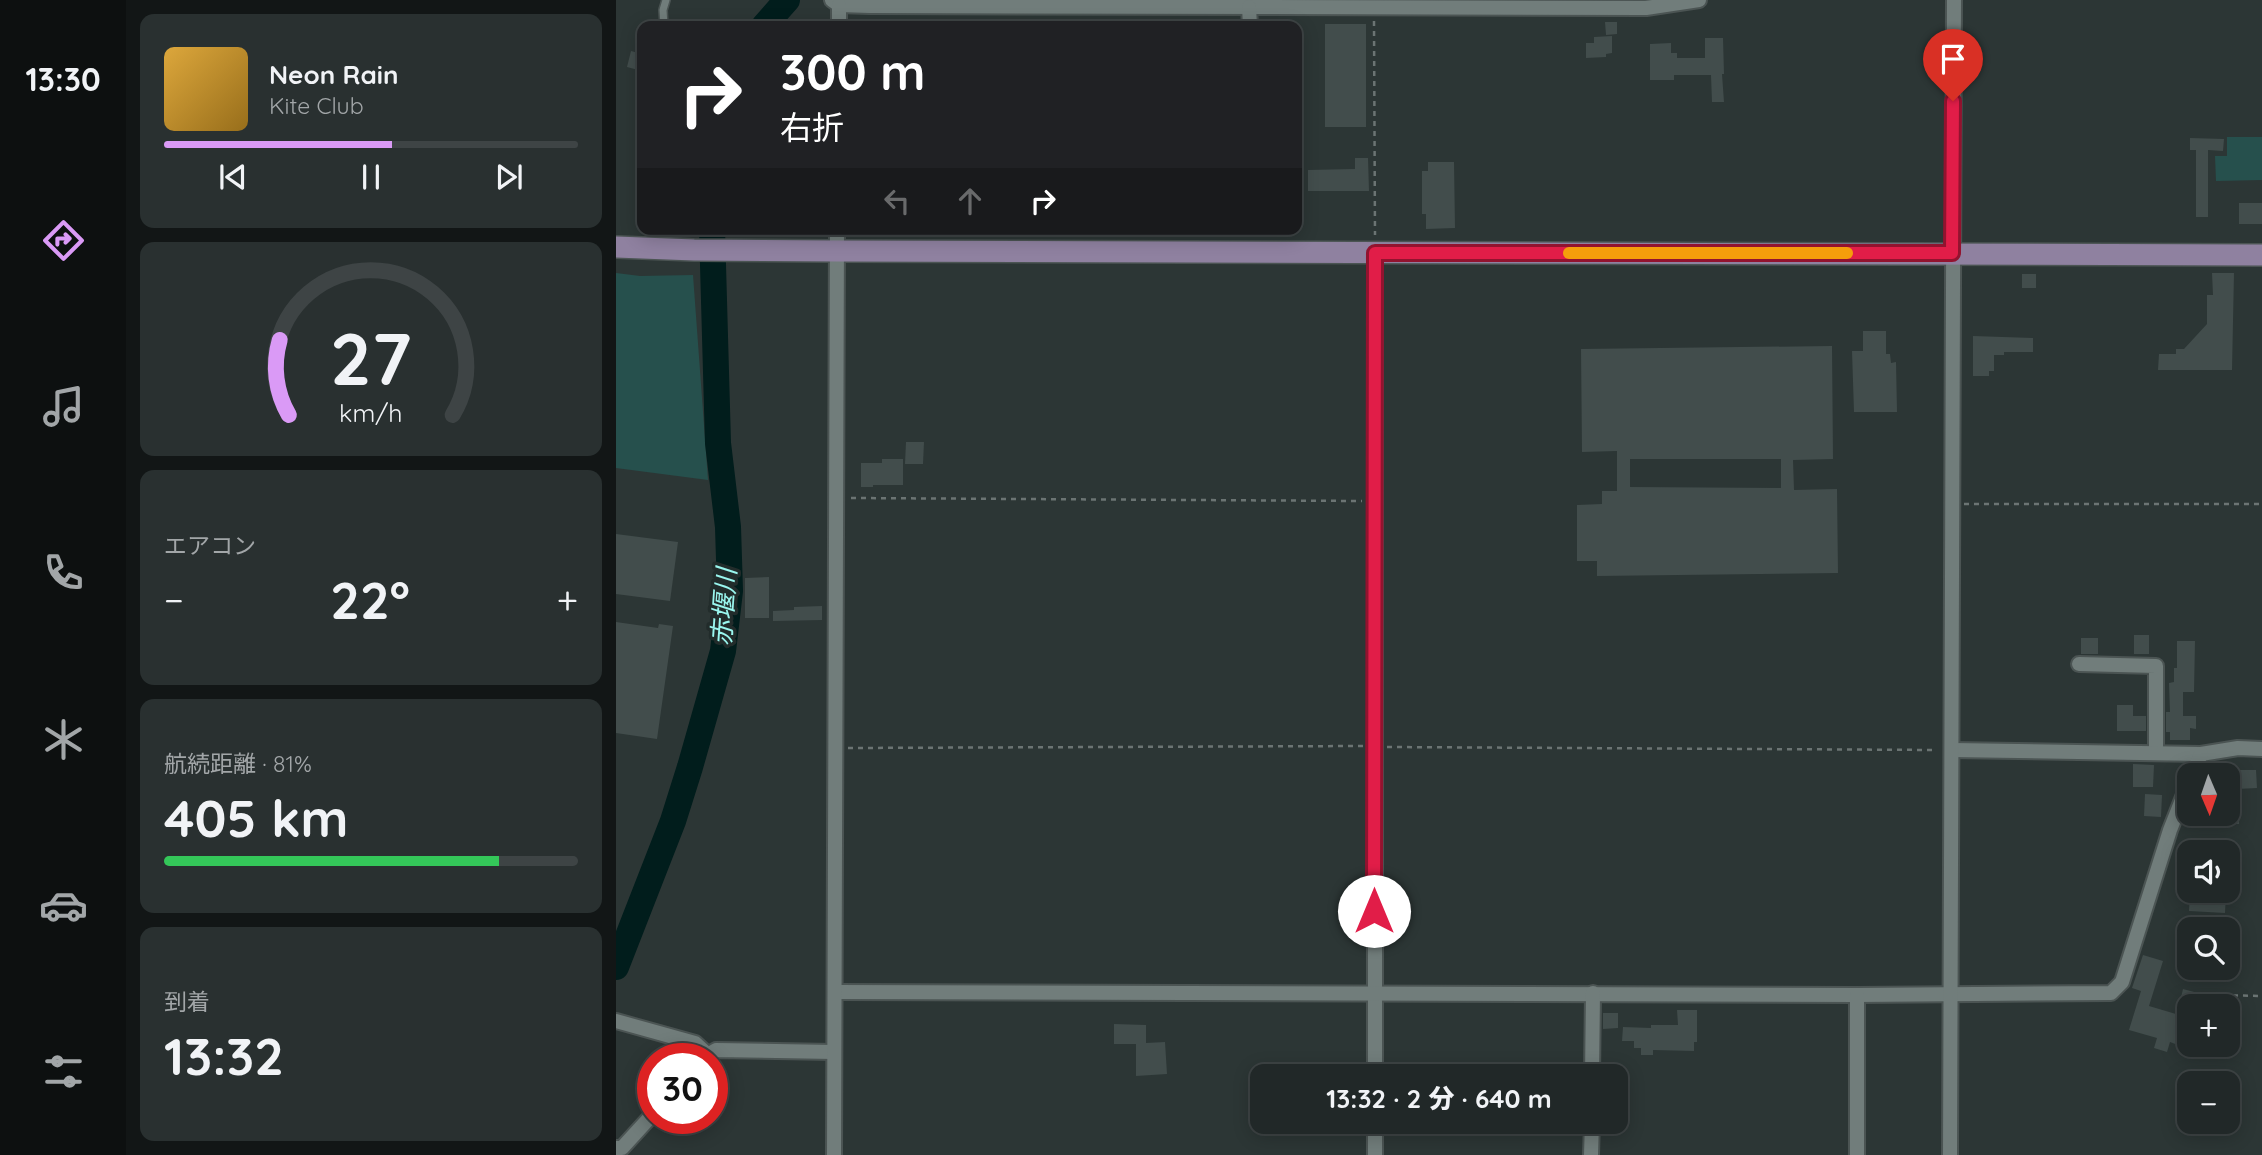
<!DOCTYPE html>
<html lang="ja">
<meta charset="utf-8">
<style>
:root{--surface:#212828;--page:#293030;--text:#f1f3f6;--muted:#a2a6a8;--line:#3e4445;--accent:#da9af6}
body{margin:0;font-family:Quicksand,"Noto Sans JP",sans-serif;background:var(--page);color:var(--text);height:100vh;display:flex;flex-direction:column;font-size:26px;white-space:nowrap}
*{box-sizing:border-box;margin:0}
p{font-size:23px;color:var(--muted)}
.icon{flex:none;width:38px;height:38px;fill:none;stroke:currentColor;stroke-width:2;stroke-linecap:round;stroke-linejoin:round}
.map{position:relative;flex:1;overflow:hidden}
.drawer{display:flex;flex-direction:column;gap:14px;padding:14px;background:#121616;width:490px}
.drawer>*{flex:none}
.top-card{position:absolute;left:21px;top:21px;width:665px;height:214px;border-radius:14px;box-shadow:0 4px 18px #0003,0 0 0 2px var(--line);background:#202124;color:#fff;overflow:hidden}
.needle{width:46px;rotate:178deg}
.tools{position:absolute;left:1561px;top:763px;display:grid;gap:14px}
.tools a{display:grid;place-items:center;width:63px;height:63px;border-radius:14px;background:var(--surface);box-shadow:0 4px 18px #0003,0 0 0 2px var(--line);font-size:35px}
.speed{position:absolute;left:21px;top:1043px;display:flex;gap:14px;font-size:35px;font-weight:700;text-align:center}
.speed>*{display:grid;place-content:center;width:91px;height:91px;border-radius:50%;background:var(--surface);box-shadow:0 4px 18px #0003,0 0 0 2px var(--line);line-height:1}
.speed .limit{border:10px solid #d22;background:#fff;color:#111}
.pin{position:absolute;display:grid;place-items:center;width:60px;height:60px;color:#fff;margin:-72px -30px;border-radius:50% 50% 50% 0;rotate:-45deg;box-shadow:0 0 7px #0007}
.pin .icon{rotate:45deg}
.me{position:absolute;width:77px;margin:-38px;rotate:0deg;stroke-linejoin:round;filter:drop-shadow(0 0 5px #0008)}
.turn{display:flex;align-items:center;gap:24px;height:147px;padding:0 28px;font-size:32px}
.turn .icon{width:91px;height:91px;stroke-width:2.5}
.turn b{display:block;font-size:49px;line-height:60px}
.lanes{display:flex;align-items:center;height:66px;padding:0 28px;background:#0003;justify-content:center;gap:35px;direction:ltr}
.lanes .off{opacity:.35}
.big{font-size:52px;font-weight:800;line-height:1.1}
.drawer .widget{flex:1;display:flex;flex-direction:column;justify-content:center;gap:10px;min-width:0;padding:0 24px;border-radius:14px;background:var(--page)}
.drawer .dial{align-items:center;gap:0}
.dial svg{height:182px;overflow:visible;fill:none;stroke:var(--line);stroke-width:7;stroke-linecap:round;text-anchor:middle}
.dial text{fill:var(--text);stroke:none}
.song{display:flex;align-items:center;gap:21px}
.cover{width:84px;height:84px;border-radius:10px;background:linear-gradient(135deg,hsl(40 70% 55%),hsl(40 70% 35%))}
.played{height:7px;border-radius:4px;background:linear-gradient(90deg,var(--accent) 55%,var(--line) 55%)}
.keys{display:flex;justify-content:space-around;direction:ltr}
.heat{display:flex;justify-content:space-between;align-items:center;font-size:38px;direction:ltr}
.charge{height:10px;border-radius:5px;background:linear-gradient(90deg,#34c759 81%,var(--line) 0)}
.trip{position:absolute;left:634px;top:1064px;width:378px;height:70px;border-radius:14px;background:var(--surface);box-shadow:0 4px 18px #0003,0 0 0 2px var(--line);font-weight:800;line-height:70px;text-align:center}
main{display:flex;flex:1;min-height:0}
.dock{display:flex;flex-direction:column;width:126px;justify-content:space-around;align-items:center;background:#0d1010;color:var(--muted)}
.dock .icon{width:49px;height:49px}
.dock .active{color:var(--accent)}
.dock b{font-size:32px;color:var(--text)}
.map>svg:first-child{display:block}
.green{fill:#26504d}
.lines{fill:none;stroke-linecap:round;stroke-linejoin:round}
.river{stroke:#011d1c;stroke-width:26}
.building{fill:#424d4c;fill-rule:evenodd}
.lane-casing{stroke:#4b5453;stroke-width:10}
.street-casing{stroke:#4b5453;stroke-width:18}
.secondary-casing{stroke:#4b5453;stroke-width:24}
.path{stroke:#6b7473;stroke-width:2.5;stroke-dasharray:5 5;stroke-linecap:butt}
.lane{stroke:#717d7b;stroke-width:7}
.street{stroke:#717d7b;stroke-width:14}
.secondary{stroke:#8f81a0;stroke-width:21}
.route-casing{stroke:#92132f;stroke-width:18}
.route{stroke:#e11d48;stroke-width:12}
.slow{stroke:#f59e0b;stroke-width:12}
.labels{text-anchor:middle;stroke-width:7;stroke-linejoin:round;paint-order:stroke}
.water-label{font-size:26px;font-style:italic;fill:#9af7ef;stroke:#222c2b}
</style>
<main>
<nav class="dock">
<b>13:30</b>
<svg class="icon active" aria-label="directions" viewBox="0 0 24 24"><path d="M12 3l9 9-9 9-9-9zM9 14v-3h6M13 9l2 2-2 2"/></svg>
<svg class="icon" aria-label="music" viewBox="0 0 24 24"><path d="M9 18V5l10-2v13"/><circle cx="6" cy="18" r="3"/><circle cx="16" cy="16" r="3"/></svg>
<svg class="icon" aria-label="phone" viewBox="0 0 24 24"><path d="M5 4h4l2 5-3 2q2 4 5 5l2-3 5 2v4C11 20 4 13 5 4z"/></svg>
<svg class="icon" aria-label="climate" viewBox="0 0 24 24"><path d="M12 3v18M4 7l16 10M4 17L20 7"/></svg>
<svg class="icon" aria-label="car" viewBox="0 0 24 24"><path d="M5 17H2v-5l4-1 3-4h7l3 4 3 1v5h-3M9 17h6M6 11h13"/><circle cx="7" cy="17" r="2"/><circle cx="17" cy="17" r="2"/></svg>
<svg class="icon" aria-label="filters" viewBox="0 0 24 24"><path d="M4 7h16M4 17h16"/><circle cx="9" cy="7" r="2"/><circle cx="15" cy="17" r="2"/></svg>
</nav>
<section class="drawer">
<div class="widget">
<div class="song"><i class="cover"></i><div><b>Neon Rain</b><p>Kite Club</p></div></div>
<div class="played"></div>
<div class="keys"><svg class="icon" aria-label="previous" viewBox="0 0 24 24"><path d="M18 5L8 12l10 7zM5 5v14"/></svg><svg class="icon" aria-label="pause" viewBox="0 0 24 24"><path d="M8 5v14M16 5v14"/></svg><svg class="icon" aria-label="next" viewBox="0 0 24 24"><path d="M6 5l10 7-10 7zM19 5v14"/></svg></div>
</div>
<div class="widget dial"><svg viewBox="0 0 100 80">
<path d="M14 69A42 42 0 1 1 86 69"/>
<path d="M14 69A42 42 0 0 1 10 36" stroke="#da9af6"/>
<text x="50" y="56" font-size="32" font-weight="700">27</text>
<text x="50" y="72" font-size="11">km/h</text>
</svg></div>
<div class="widget"><p>エアコン</p>
<div class="heat"><a>−</a><b class="big">22°</b><a>+</a></div>
</div>
<div class="widget"><p>航続距離 · 81%</p><b class="big">405 km</b><div class="charge"></div></div>
<div class="widget"><p>到着</p><b class="big">13:32</b></div>
</section>
<div class="map">
<svg width="1646" height="1155" viewBox="0 0 1646 1155">
<rect width="100%" height="100%" fill="#2c3635"/>
<g class="green">
<polygon points="1611,137 1646,137 1646,180 1600,181 1599,156 1611,156"/>
<polygon points="0,273 24,276 77,275 92,480 0,468"/>
</g>
<g class="lines">
<g class="river">
<polyline points="148,26 171,0"/>
<polyline points="0,967 57,821 74,767 107,651 114,591 112,527 102,443 96,229"/>
</g>
</g>
<g class="building">
<polygon points="989,22 1001,22 1001,34 990,35"/>
<rect x="709" y="24" width="41" height="103"/>
<polygon points="996,36 996,53 990,54 990,57 970,58 970,43 978,43 978,37"/>
<polygon points="1089,38 1107,38 1108,74 1106,74 1108,102 1096,102 1095,75 1058,75 1058,80 1034,80 1034,44 1055,43 1055,53 1061,53 1061,58 1089,58"/>
<polygon points="15,51 26,54 26,71 11,67"/>
<polygon points="1574,138 1608,139 1607,151 1592,150 1592,217 1580,217 1580,150 1574,150"/>
<polygon points="739,158 752,158 753,191 692,191 692,170 739,169"/>
<polygon points="812,162 838,162 839,228 810,229 810,214 806,214 806,171 812,171"/>
<rect x="1623" y="203" width="23" height="21"/>
<polygon points="1596,273 1618,273 1616,370 1542,370 1543,354 1560,354 1560,349 1568,349 1591,324 1591,295 1597,295"/>
<rect x="1406" y="274" width="14" height="14"/>
<polygon points="1247,331 1270,331 1270,354 1274,354 1275,363 1280,362 1281,412 1238,412 1236,351 1247,351"/>
<polygon points="1357,336 1417,338 1417,352 1388,352 1388,355 1378,355 1378,371 1373,371 1373,376 1357,376"/>
<path d="M 1216,346 L 1217,459 L 1177,460 L 1178,490 L 1221,489 L 1222,573 L 981,576 L 981,561 L 961,561 L 961,505 L 986,504 L 986,491 L 1001,491 L 1001,451 L 966,452 L 965,349 ZM 1014,459 L 1165,459 L 1165,488 L 1014,487 Z"/>
<polygon points="290,442 308,442 307,464 289,464"/>
<polygon points="266,459 287,459 287,485 257,485 257,487 245,487 245,463 266,463"/>
<polygon points="0,534 62,542 54,601 0,594"/>
<polygon points="153,577 153,618 129,618 129,578"/>
<polygon points="206,606 206,620 157,621 157,611 178,610 178,607"/>
<polygon points="0,622 42,628 43,624 57,626 41,739 0,733"/>
<rect x="1518" y="635" width="15" height="19"/>
<rect x="1465" y="638" width="17" height="16"/>
<polygon points="1561,641 1579,641 1578,692 1567,692 1567,716 1580,716 1580,729 1574,728 1574,740 1554,740 1554,732 1550,732 1550,712 1554,712 1553,683 1558,682 1558,668 1561,668"/>
<polygon points="1501,705 1517,705 1517,716 1530,716 1530,731 1501,731"/>
<polygon points="1517,764 1538,765 1537,787 1517,787"/>
<polygon points="1612,770 1640,770 1641,788 1621,789 1621,784 1612,784"/>
<polygon points="1529,794 1546,795 1545,817 1528,816"/>
<polygon points="1582,814 1623,814 1623,824 1582,825"/>
<polygon points="1574,891 1610,893 1609,913 1573,911"/>
<polygon points="1527,955 1547,961 1533,1006 1570,1017 1562,1045 1554,1042 1551,1052 1538,1048 1541,1038 1513,1030 1525,991 1516,988"/>
<polygon points="1567,989 1582,993 1578,1006 1563,1006"/>
<polygon points="1061,1010 1081,1010 1081,1042 1078,1042 1078,1051 1037,1050 1037,1055 1025,1055 1025,1048 1018,1048 1018,1041 1006,1041 1007,1027 1035,1028 1035,1025 1062,1025"/>
<polygon points="987,1013 1002,1013 1002,1028 987,1029"/>
<polygon points="498,1024 530,1025 530,1043 549,1042 551,1074 520,1076 520,1044 498,1044"/>
</g>
<g class="lines">
<defs>
<polyline id="lane" points="48,26 47,10 50,0"/>
<g id="street">
<polyline points="216,0 223,5 254,6 1030,8 1083,0"/>
<polyline points="633,7 634,26"/>
<polyline points="223,26 223,5"/>
<polyline points="759,253 759,1076"/>
<polyline points="1463,664 1540,666 1540,753"/>
<polyline points="1336,750 1585,754 1622,748 1646,749"/>
<polyline points="1576,775 1585,754"/>
<polyline points="219,992 1241,995 1495,993 1506,982 1554,830 1573,782"/>
<polyline points="0,1021 79,1043 91,1054"/>
<polyline points="84,1059 100,1050 218,1052"/>
<polyline points="976,1076 977,993"/>
<polyline points="759,1122 759,1155"/>
<polyline points="0,1148 6,1148 37,1114"/>
<polyline points="218,1155 221,229"/>
<polyline points="975,1155 976,1122"/>
<polyline points="1241,1155 1241,995"/>
<polyline points="1334,1155 1338,0"/>
</g>
<polyline id="secondary" points="0,247 78,250 221,251 1646,255"/>
</defs>
<use href="#lane" class="lane-casing"/>
<use href="#street" class="street-casing"/>
<use href="#secondary" class="secondary-casing"/>
<g class="path">
<polyline points="758,21 759,235"/>
<polyline points="235,498 746,501"/>
<polyline points="1348,504 1646,504"/>
<polyline points="771,747 1321,750"/>
<polyline points="232,748 747,746"/>
<polyline points="1597,995 1646,996"/>
</g>
<use href="#lane" class="lane"/>
<use href="#street" class="street"/>
<use href="#secondary" class="secondary"/>
</g>
<g class="lines">
<defs>
<polyline id="route" points="758,911 759,253 1336,253 1337,101"/>
</defs>
<use href="#route" class="route-casing"/>
<use href="#route" class="route"/>
<polyline class="slow" points="953,253 1231,253"/>
</g>
<g class="labels">
<g class="water-label">
<text transform="translate(108 607) rotate(-86)" y="9">赤堰川</text>
</g>
</g>
</svg>
<div class="tools">
<a><svg class="needle" viewBox="-14 -14 28 28"><path d="M0-13l5 13h-10z" fill="#e53935"/><path d="M0 13l5-13h-10z" fill="#a2a6a8"/></svg></a>
<a><svg class="icon" aria-label="sound" viewBox="0 0 24 24"><path d="M4 9h4l5-4v14l-5-4H4zM17 9q2 3 0 6"/></svg></a>
<a><svg class="icon" aria-label="search" viewBox="0 0 24 24"><circle cx="10" cy="10" r="6"/><path d="M15 15l6 6"/></svg></a>
<a>+</a>
<a>−</a>
</div>
<div class="speed"><div class="limit">30</div></div>
<div class="pin" style="left:1337px;top:101px;background:#d93025"><svg class="icon" aria-label="arrive" viewBox="0 0 24 24"><path d="M6 21V4h12l-3 4 3 4H6"/></svg></div>
<svg class="me" style="left:758px;top:911px" viewBox="-20 -20 40 40"><circle r="19" fill="#fff"/><path d="M0-13L10 11 0 6-10 11z" fill="#e11d48"/></svg>
<div class="trip">13:32 · 2 分 · 640 m</div>
<div class="top-card">
<div class="turn"><svg class="icon" aria-label="right" viewBox="0 0 24 24"><path d="M7 20v-9h11M14 6l5 5-5 5"/></svg><div><b>300 m</b>右折</div></div>
<div class="lanes"><svg class="icon off" aria-label="left" viewBox="0 0 24 24"><path d="M17 20v-9H6M10 6l-5 5 5 5"/></svg><svg class="icon off" aria-label="ahead" viewBox="0 0 24 24"><path d="M12 20V5M6 11l6-6 6 6"/></svg><svg class="icon" aria-label="right" viewBox="0 0 24 24"><path d="M7 20v-9h11M14 6l5 5-5 5"/></svg></div>
</div>
</div>
</main>
